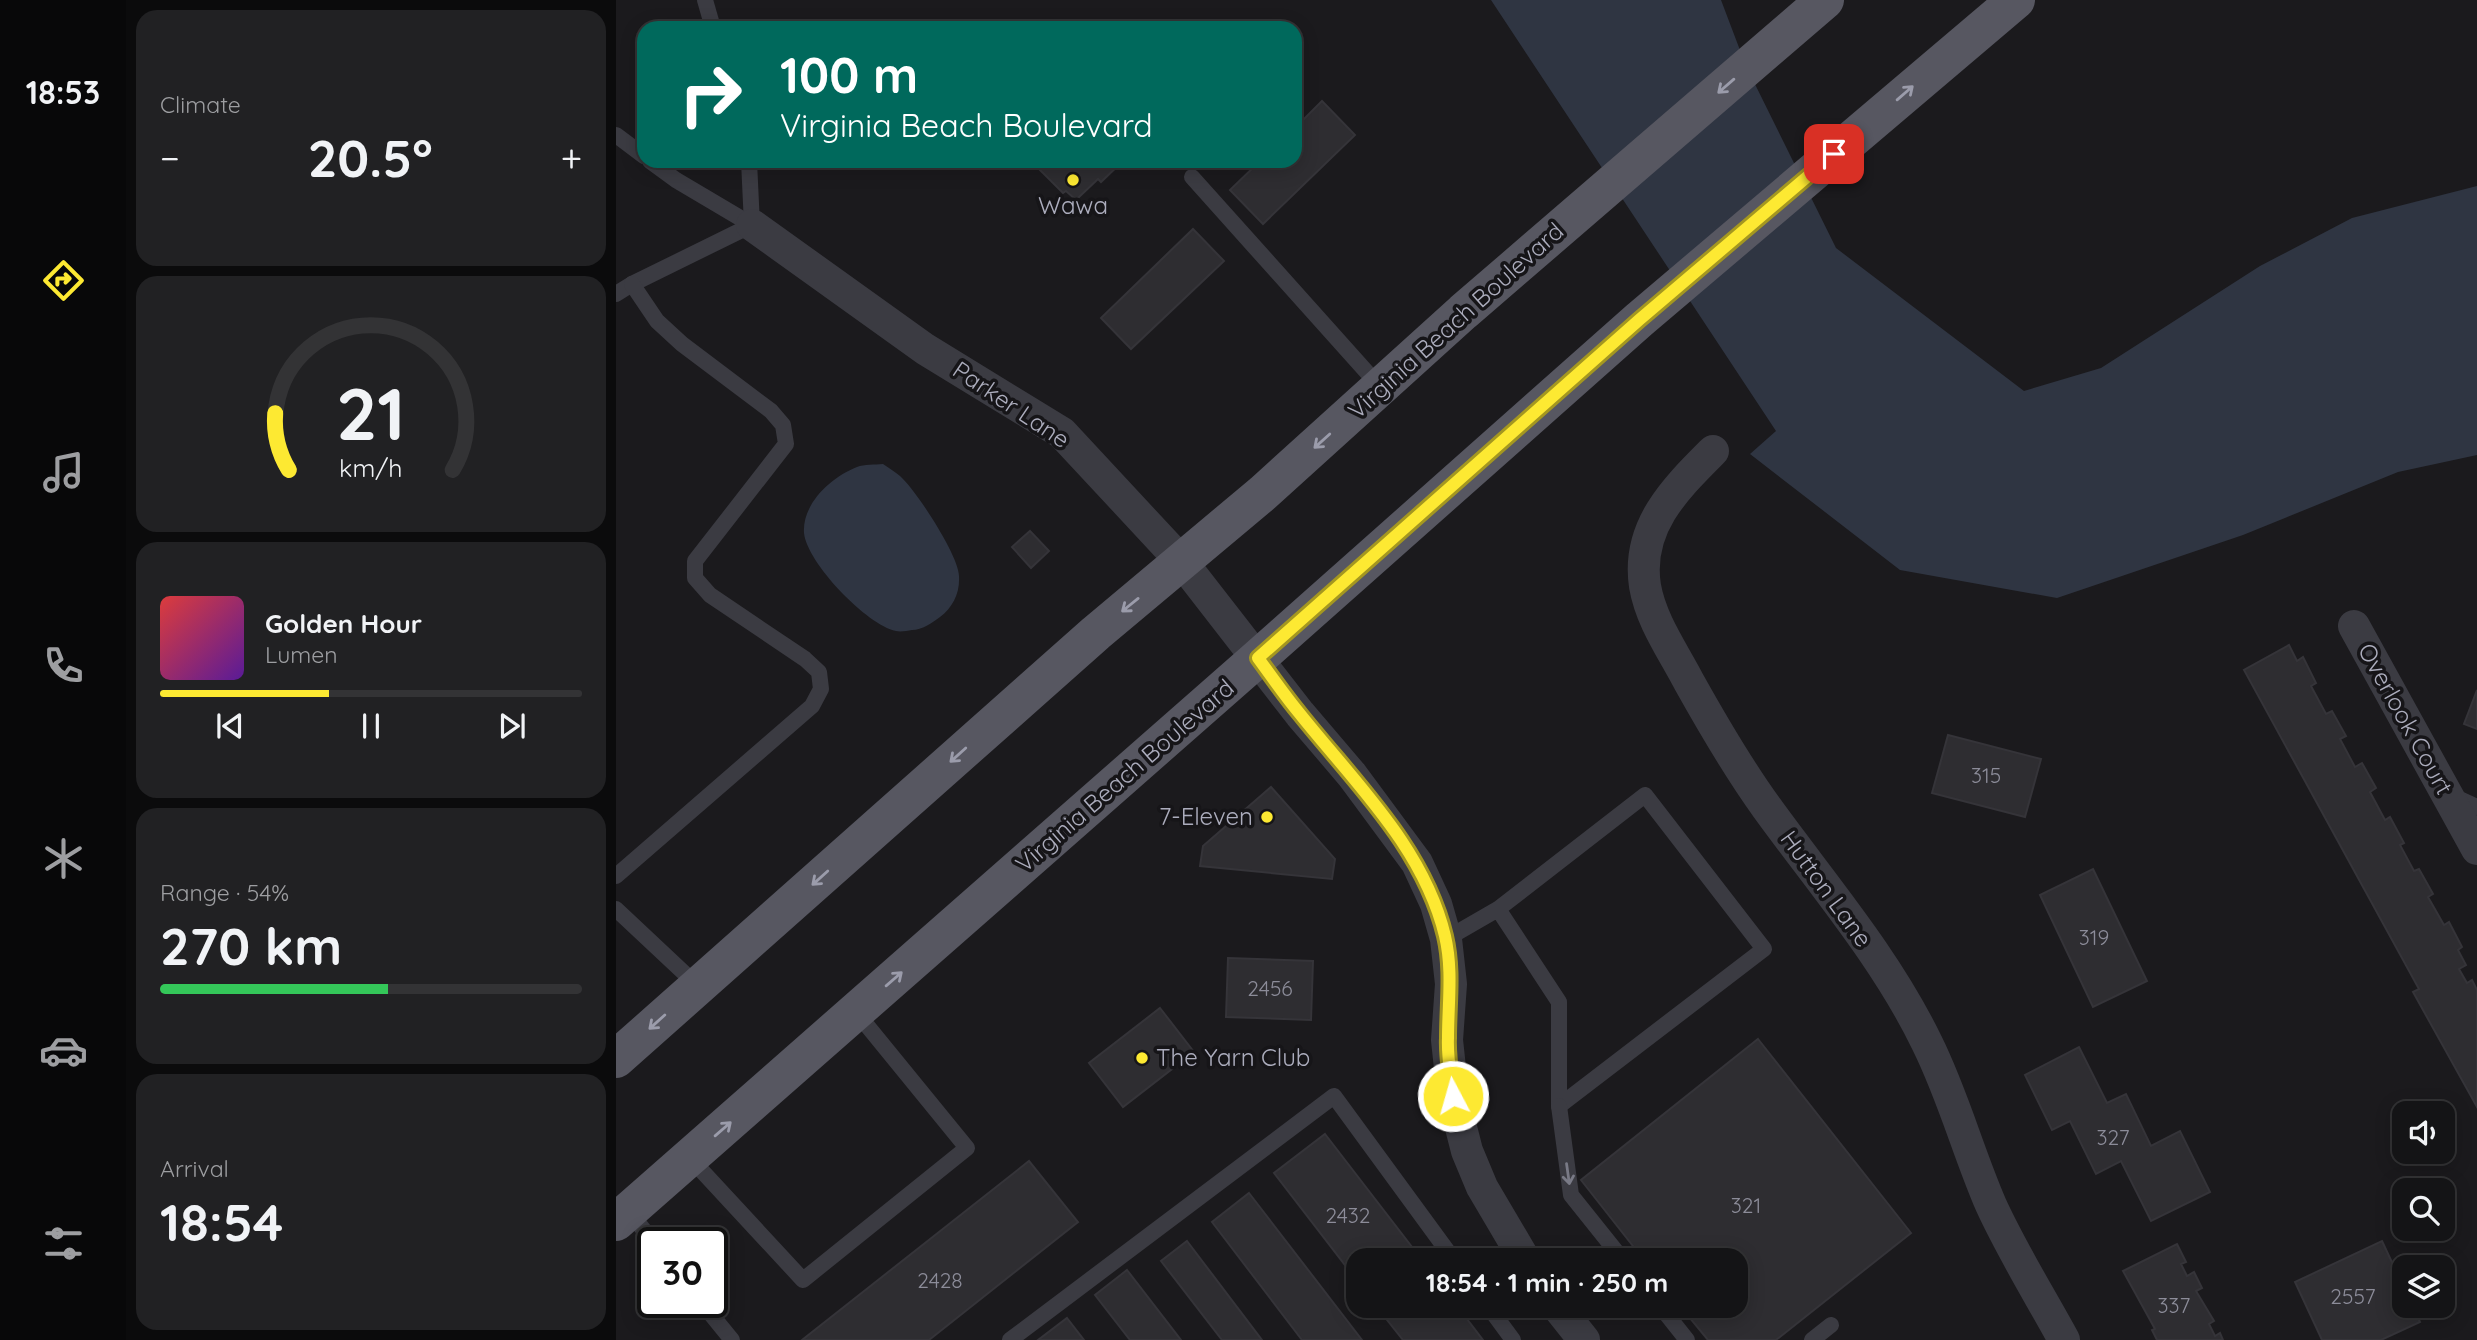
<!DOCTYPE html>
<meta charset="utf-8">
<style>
:root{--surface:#141416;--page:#212123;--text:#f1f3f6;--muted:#9d9ea1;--line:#333335;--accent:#fde932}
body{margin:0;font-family:Quicksand,sans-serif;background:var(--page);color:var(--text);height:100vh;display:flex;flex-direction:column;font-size:26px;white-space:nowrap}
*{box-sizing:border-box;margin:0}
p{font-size:23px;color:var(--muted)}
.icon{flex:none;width:38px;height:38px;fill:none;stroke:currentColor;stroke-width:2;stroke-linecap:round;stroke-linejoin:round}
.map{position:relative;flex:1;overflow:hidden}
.panel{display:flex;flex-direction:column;gap:10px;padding:10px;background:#0b0b0c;width:490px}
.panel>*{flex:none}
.top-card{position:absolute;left:21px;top:21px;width:665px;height:147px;border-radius:21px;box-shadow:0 4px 18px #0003,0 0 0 2px var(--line);background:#00695c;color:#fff;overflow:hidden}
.tools{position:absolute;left:1776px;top:1101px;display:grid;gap:14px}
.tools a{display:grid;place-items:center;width:63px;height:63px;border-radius:14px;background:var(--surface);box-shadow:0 4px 18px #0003,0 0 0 2px var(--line);font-size:35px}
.speed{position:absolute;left:21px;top:1227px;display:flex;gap:14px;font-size:35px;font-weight:700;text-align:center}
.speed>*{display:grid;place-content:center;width:91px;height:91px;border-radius:50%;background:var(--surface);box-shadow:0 4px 18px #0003,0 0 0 2px var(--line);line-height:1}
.speed .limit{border:4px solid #111;border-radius:10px;background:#fff;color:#111}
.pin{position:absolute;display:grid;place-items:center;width:60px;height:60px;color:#fff;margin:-30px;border-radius:14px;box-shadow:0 4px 10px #0006}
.me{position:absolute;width:77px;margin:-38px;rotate:354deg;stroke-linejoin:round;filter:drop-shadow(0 0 5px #0008)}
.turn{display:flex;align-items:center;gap:24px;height:147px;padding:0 28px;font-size:32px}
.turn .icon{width:91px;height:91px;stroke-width:2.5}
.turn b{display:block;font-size:49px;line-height:60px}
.big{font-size:52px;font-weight:800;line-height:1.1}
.panel .tile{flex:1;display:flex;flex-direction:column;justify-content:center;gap:10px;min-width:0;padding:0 24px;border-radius:21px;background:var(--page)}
.panel .dial{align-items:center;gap:0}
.dial svg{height:182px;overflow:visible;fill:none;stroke:var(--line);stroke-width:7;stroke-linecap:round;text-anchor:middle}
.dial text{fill:var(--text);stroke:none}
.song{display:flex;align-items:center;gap:21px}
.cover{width:84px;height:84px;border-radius:10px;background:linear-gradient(135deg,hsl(0 70% 55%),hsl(270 70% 35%))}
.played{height:7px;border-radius:4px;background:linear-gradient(90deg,var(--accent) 40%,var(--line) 40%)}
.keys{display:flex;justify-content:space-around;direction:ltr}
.heat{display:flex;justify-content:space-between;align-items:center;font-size:38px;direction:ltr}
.charge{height:10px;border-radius:5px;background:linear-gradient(90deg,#34c759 54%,var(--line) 0)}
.trip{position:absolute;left:730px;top:1248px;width:402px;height:70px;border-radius:21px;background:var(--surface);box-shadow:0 4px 18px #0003,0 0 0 2px var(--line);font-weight:800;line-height:70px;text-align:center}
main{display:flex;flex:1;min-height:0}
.menu{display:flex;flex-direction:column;width:126px;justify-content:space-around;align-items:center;background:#080809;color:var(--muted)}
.menu .icon{width:49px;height:49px}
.menu .active{color:var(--accent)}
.menu b{font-size:32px;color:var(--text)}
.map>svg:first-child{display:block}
.water{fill:#2f3542}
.building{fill:#2e2d31;stroke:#353439;stroke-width:2}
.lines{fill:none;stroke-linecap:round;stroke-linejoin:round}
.service{stroke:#3b3b42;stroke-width:16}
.minor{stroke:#3b3b42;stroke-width:32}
.primary{stroke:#575761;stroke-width:38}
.oneway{stroke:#9b9cab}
.oneway2{stroke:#797a86}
.route-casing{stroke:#a49720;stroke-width:18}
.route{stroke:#fde932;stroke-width:12}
.poi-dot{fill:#fde932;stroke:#161518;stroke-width:2.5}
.labels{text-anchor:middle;stroke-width:7;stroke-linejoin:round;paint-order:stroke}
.number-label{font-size:21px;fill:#8c8c99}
.poi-label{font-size:24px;fill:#acadbd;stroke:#161518}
.street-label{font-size:24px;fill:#acadbd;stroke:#161518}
</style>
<main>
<nav class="menu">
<b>18:53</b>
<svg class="icon active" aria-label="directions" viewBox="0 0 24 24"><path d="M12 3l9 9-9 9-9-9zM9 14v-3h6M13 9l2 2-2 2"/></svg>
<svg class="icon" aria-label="music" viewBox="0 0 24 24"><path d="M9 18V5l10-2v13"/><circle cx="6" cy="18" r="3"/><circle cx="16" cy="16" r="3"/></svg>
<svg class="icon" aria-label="phone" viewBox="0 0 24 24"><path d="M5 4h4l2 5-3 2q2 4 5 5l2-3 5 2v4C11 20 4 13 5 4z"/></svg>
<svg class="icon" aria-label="climate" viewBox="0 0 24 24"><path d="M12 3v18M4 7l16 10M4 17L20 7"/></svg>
<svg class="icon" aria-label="car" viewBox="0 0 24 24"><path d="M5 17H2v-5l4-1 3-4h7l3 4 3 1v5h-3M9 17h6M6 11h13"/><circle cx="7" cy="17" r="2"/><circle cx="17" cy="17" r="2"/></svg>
<svg class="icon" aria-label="filters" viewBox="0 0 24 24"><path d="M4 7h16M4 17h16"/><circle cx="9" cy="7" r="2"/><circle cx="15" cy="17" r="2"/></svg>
</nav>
<section class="panel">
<div class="tile"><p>Climate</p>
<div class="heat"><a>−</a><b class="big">20.5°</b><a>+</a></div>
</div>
<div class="tile dial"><svg viewBox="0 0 100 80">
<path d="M14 69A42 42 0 1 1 86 69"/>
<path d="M14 69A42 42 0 0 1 8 44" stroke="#fde932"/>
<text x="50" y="56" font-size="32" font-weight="700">21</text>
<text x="50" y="72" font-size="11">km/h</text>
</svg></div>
<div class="tile">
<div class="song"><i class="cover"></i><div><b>Golden Hour</b><p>Lumen</p></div></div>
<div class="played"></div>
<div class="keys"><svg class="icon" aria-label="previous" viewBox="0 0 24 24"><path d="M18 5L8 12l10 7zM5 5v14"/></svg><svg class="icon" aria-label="pause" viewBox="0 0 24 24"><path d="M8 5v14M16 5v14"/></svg><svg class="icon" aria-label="next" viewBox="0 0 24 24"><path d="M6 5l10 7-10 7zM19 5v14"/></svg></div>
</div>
<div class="tile"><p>Range · 54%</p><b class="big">270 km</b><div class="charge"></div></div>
<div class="tile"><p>Arrival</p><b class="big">18:54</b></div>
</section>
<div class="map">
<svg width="1861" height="1340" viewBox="0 0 1861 1340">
<rect width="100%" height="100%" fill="#1b1a1d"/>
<g class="water">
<polygon points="875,0 1105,0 1130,66 1220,248 1408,391 1485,368 1644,266 1736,218 1861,186 1861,455 1782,472 1627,535 1441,598 1284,570 1134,454 1160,431"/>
<path d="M 267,464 C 273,468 279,472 284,476 C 300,490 343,556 343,576 C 344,593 337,607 324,617 C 316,623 306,630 296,630 C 291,631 284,632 280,631 C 251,625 191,563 188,533 C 186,504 215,477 241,467 C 248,464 259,465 267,464 Z"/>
</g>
<g class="building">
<polygon points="706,101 739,135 647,224 614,190 644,161 679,161 679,128"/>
<polygon points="415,161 507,161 485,182 482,179 460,200 450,191 447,193"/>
<polygon points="577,229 608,261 515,349 485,318"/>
<polygon points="414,531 433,551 415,568 396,547"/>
<polygon points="1673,645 1681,661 1687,657 1700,683 1695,686 1710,714 1716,711 1730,736 1724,739 1739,767 1746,763 1760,788 1754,792 1769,820 1774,817 1788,843 1784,845 1798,871 1803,869 1817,894 1812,897 1828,925 1833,922 1846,947 1842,950 1850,965 1843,969 1851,983 1856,980 1861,990 1861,1107 1797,992 1803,989 1628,670"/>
<polygon points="1861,690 1861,729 1848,724"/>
<polygon points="1332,735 1425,759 1409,817 1316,793"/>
<polygon points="655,787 719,859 716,879 584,866 587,846"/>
<polygon points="1477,869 1531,981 1477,1007 1424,895"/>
<polygon points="612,958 697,961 695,1020 610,1017"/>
<polygon points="544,1008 578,1052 507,1107 473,1063"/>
<polygon points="1142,1039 1295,1233 1160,1340 1092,1340 1064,1306 1120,1306 1120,1260 1028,1260 965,1180"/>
<polygon points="1463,1047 1491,1103 1510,1094 1535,1146 1564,1131 1594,1192 1535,1221 1505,1161 1480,1174 1454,1121 1436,1130 1409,1075"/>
<polygon points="709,1134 806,1260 742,1260 742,1282 658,1173"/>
<polygon points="413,1161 462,1222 313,1340 186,1340"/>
<polygon points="633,1193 746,1340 686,1340 596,1222"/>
<polygon points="571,1241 646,1340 606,1340 545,1261"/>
<polygon points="1766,1241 1788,1288 1788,1306 1797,1306 1804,1322 1765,1340 1706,1340 1679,1282"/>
<polygon points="1561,1244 1570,1262 1565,1264 1571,1276 1578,1272 1586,1288 1580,1291 1598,1321 1593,1324 1599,1336 1604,1333 1607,1340 1541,1340 1536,1330 1539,1329 1507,1271"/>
<polygon points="511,1270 565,1340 514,1340 479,1295"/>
<polygon points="760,1306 841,1306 867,1340 787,1340"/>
<polygon points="451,1318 468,1340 422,1340"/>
</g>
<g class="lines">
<g class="service">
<polyline points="89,0 97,28"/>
<polyline points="0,135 28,156"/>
<polyline points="34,161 60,180 136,225"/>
<polyline points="133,161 136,225"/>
<polyline points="576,177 765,388"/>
<polyline points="0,294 16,284 136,225"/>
<polyline points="1835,795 1861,807"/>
<polyline points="0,876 196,706 205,689 203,672 189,659 94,595 79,578 79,561 170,444 167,425 155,411 66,344 41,321 16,284"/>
<polyline points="0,909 82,986"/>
<polyline points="830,939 882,909 1029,795 1148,949 943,1106 943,1002 882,909"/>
<polyline points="943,1106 955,1195 1007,1260"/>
<polyline points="74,1158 187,1280 351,1148 240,1012"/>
<polyline points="13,1211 37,1242"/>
<polyline points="85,1302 116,1340"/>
<polyline points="872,1306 897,1340"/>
<polyline points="1044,1306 1071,1340"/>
<polyline points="394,1340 718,1096 838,1260"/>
<polyline points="1196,1340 1215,1325"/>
</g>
<g class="minor">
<polyline points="136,225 309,349 446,433 566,562 684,714 736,775 801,863 820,904 830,939 835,984 831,1040 837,1096 851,1151 866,1187 909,1260"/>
<path d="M 1097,451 C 1059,489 1020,527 1029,586 C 1035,621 1057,651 1073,682 C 1097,725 1122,768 1151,808 C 1206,884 1270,958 1311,1043 C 1337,1095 1352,1152 1375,1205 C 1396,1251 1424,1296 1448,1340"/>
<polyline points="1738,626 1861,849"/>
<polyline points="941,1306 968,1340"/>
</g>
<g class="primary">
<polyline points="0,1059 480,633 647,493 847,312 1209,0"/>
<polyline points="0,1222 642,658 1023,320 1400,0"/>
</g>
</g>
<defs><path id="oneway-shaft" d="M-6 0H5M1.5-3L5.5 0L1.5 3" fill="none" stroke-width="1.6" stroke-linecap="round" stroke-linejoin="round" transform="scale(1.75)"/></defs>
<g class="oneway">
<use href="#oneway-shaft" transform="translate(1110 86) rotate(139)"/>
<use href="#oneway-shaft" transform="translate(1289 93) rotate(-41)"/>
<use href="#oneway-shaft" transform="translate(706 441) rotate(138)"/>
<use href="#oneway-shaft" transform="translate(514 605) rotate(141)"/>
<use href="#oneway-shaft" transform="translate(342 755) rotate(138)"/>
<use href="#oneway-shaft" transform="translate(204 878) rotate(138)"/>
<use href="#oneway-shaft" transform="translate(278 979) rotate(-41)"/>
<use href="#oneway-shaft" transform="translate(41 1022) rotate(138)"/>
<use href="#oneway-shaft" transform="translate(107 1129) rotate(-41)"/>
</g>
<use class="oneway2" href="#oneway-shaft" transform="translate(952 1174) rotate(82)"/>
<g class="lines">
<defs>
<path id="route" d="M 837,1096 C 835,1077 831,1057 832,1038 C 832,1003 837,970 829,936 C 808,848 739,783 684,714 C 669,696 656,677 642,658 L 1023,320 L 1218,154"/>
</defs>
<use href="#route" class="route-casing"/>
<use href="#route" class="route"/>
</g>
<g class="poi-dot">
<circle cx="457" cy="180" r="7"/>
<circle cx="651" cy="817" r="7"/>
<circle cx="526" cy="1058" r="7"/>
</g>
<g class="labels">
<g class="number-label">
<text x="1370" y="783">315</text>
<text x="1478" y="945">319</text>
<text x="654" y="996">2456</text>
<text x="1497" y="1145">327</text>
<text x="1130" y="1213">321</text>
<text x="732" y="1223">2432</text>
<text x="324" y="1288">2428</text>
<text x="1737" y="1304">2557</text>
<text x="1558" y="1313">337</text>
</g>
<g class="poi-label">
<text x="457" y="214">Wawa</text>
<text x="637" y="825" text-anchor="end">7-Eleven</text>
<text x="540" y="1066" text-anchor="start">The Yarn Club</text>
</g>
<g class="street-label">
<text transform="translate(840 321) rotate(-42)" y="8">Virginia Beach Boulevard</text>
<text transform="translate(395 405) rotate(34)" y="8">Parker Lane</text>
<text transform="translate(1789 719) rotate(61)" y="8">Overlook Court</text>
<text transform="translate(509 776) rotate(-41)" y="8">Virginia Beach Boulevard</text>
<text transform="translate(1210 889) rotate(54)" y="8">Hutton Lane</text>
</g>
</g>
</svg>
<div class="tools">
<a><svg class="icon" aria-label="sound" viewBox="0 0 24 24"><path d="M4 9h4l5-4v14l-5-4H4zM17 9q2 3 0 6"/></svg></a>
<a><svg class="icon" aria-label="search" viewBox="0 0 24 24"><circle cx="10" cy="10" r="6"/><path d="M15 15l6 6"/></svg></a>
<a><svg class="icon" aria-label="layers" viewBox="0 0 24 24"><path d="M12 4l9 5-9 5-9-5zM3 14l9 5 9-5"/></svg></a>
</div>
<div class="speed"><div class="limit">30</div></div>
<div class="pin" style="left:1218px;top:154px;background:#d93025"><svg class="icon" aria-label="arrive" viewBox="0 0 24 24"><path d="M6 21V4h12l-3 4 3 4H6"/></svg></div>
<svg class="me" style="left:837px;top:1096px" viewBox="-20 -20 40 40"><circle r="17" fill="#fde932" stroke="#fff" stroke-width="3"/><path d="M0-11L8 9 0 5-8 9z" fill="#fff"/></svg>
<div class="trip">18:54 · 1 min · 250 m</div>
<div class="top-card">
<div class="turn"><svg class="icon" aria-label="right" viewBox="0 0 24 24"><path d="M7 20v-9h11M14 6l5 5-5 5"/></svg><div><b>100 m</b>Virginia Beach Boulevard</div></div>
</div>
</div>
</main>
